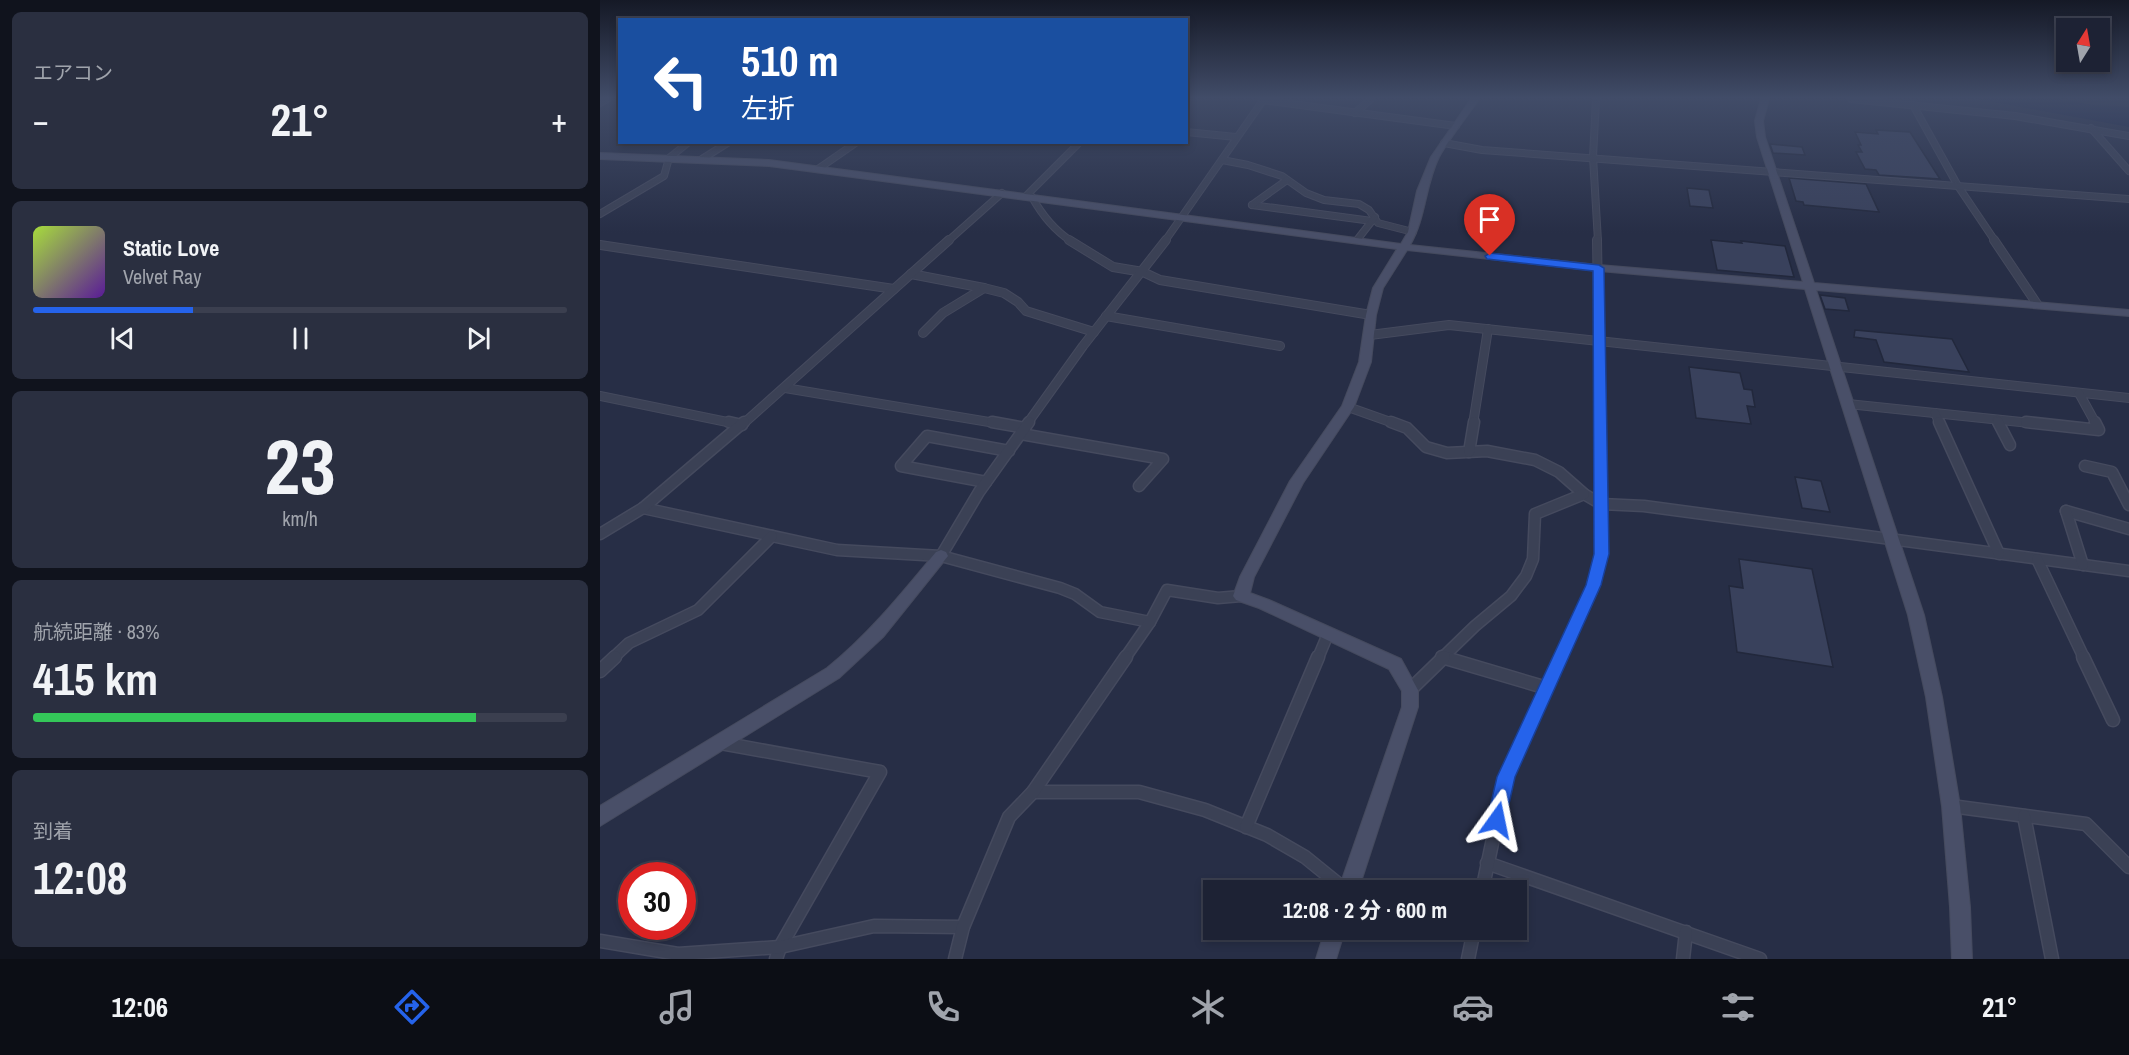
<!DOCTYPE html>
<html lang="ja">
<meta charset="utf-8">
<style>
:root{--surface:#1d2234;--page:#2a2f40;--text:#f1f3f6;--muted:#a0a4ac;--line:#3b3f4f;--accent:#2563eb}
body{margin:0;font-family:"Archivo Narrow","Noto Sans JP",sans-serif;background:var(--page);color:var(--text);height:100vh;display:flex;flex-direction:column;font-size:22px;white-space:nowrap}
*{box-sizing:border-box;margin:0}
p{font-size:20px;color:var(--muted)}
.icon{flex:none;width:33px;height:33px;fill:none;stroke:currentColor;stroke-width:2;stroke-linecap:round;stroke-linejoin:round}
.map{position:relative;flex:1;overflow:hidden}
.details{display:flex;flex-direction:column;gap:12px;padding:12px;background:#10131d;width:600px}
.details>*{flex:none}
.banner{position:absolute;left:18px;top:18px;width:570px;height:126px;border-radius:0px;box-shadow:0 3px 9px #0003,0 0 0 2px var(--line);background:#1a4fa0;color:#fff;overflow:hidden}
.needle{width:39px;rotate:11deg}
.fabs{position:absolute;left:1456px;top:18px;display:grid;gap:12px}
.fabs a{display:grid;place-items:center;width:54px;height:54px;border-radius:0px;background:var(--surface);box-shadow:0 3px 9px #0003,0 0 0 2px var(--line);font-size:30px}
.speed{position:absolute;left:18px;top:862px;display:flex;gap:12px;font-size:30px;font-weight:700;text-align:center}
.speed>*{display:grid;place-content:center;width:78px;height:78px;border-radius:50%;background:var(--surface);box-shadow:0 3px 9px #0003,0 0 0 2px var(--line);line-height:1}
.speed .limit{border:9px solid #d22;background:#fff;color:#111}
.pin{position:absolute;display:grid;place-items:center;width:51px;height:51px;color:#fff;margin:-62px -26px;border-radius:50% 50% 50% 0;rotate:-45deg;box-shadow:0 0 6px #0007}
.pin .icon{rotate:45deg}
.me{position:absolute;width:66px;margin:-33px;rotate:12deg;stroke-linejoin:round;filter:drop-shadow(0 0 4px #0008)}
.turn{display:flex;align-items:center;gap:21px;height:126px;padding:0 24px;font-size:27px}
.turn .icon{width:78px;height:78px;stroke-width:2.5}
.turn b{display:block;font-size:42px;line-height:51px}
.big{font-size:45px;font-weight:700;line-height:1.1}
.details .widget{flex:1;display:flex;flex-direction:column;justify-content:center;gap:9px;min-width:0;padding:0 21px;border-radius:9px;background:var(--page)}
.details .dial{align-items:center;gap:0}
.dial b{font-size:78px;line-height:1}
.song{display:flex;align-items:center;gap:18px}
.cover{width:72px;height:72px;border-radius:9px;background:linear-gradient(135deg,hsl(80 70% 55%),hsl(270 70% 35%))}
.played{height:6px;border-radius:3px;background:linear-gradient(90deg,var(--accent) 30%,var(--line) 30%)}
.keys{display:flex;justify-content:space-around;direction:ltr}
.heat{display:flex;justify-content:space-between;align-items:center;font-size:33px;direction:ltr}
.charge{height:9px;border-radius:4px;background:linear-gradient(90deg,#34c759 83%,var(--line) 0)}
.trip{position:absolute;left:603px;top:880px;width:324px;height:60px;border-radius:0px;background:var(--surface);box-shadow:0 3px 9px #0003,0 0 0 2px var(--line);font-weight:700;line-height:60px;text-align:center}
.menu{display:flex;height:96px;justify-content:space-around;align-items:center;background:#0c0e15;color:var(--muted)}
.menu .icon{width:42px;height:42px}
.menu .on{color:var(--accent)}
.menu b{font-size:27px;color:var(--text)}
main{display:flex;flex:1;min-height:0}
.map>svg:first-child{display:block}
.water{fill:#182245}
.building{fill:#39415c;stroke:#22283c;stroke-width:1.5}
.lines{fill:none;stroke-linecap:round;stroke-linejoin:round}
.street-far3-casing{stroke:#454a5e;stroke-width:8}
.street-far2-casing{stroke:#454a5e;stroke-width:10}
.street-far1-casing{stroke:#454a5e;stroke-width:13}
.street-casing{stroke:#454a5e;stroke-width:15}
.secondary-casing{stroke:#454a5e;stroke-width:2}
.street-far3{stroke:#3b4155;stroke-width:6}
.street-far2{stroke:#3b4155;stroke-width:8}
.street-far1{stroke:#3b4155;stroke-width:10}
.street{stroke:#3b4155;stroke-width:12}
.secondary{fill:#494f68;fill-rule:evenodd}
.route{fill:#2563eb;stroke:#184099;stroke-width:1.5}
</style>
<main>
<section class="details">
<div class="widget"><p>エアコン</p>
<div class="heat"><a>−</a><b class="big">21°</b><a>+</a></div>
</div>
<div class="widget">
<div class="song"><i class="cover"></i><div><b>Static Love</b><p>Velvet Ray</p></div></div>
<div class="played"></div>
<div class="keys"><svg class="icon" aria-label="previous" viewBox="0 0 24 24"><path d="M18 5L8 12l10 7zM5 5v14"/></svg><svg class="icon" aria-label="pause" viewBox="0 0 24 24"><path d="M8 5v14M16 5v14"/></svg><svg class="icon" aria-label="next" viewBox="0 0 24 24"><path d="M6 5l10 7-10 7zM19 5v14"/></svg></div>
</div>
<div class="widget dial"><b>23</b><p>km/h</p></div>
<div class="widget"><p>航続距離 · 83%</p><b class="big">415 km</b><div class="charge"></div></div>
<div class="widget"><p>到着</p><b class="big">12:08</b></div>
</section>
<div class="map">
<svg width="1529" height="959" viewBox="0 0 1529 959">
<rect width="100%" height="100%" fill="#272e46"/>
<polygon class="water" points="1378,99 1456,99 1494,105 1529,107 1529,127"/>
<g class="building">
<polygon points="1276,130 1310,132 1340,179 1279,175 1276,170 1265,169 1256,152 1262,152 1258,145 1261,145 1255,132 1278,134"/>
<polygon points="1170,144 1202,147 1205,155 1173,153"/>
<polygon points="1189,178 1266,184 1279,212 1204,205 1203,202 1196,201"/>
<polygon points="1087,188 1109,190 1113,208 1090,206"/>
<polygon points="1111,240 1142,243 1141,241 1185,246 1194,277 1117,270"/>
<polygon points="1220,295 1245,298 1249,311 1225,309"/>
<polygon points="1255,330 1352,339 1369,372 1284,362 1276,340 1254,337"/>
<polygon points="1089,367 1140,373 1144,389 1152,390 1155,407 1147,406 1151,424 1096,418"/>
<polygon points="1195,477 1221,481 1230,512 1202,508"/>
<polygon points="1139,559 1212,569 1233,667 1137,652 1129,586 1143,588"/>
</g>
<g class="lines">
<defs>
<g id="street-far3">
<polyline points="996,99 993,157 998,241"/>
<polyline points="1251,99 1415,116 1529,136"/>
<polyline points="662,100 856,126"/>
<polyline points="0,103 7,99"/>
<polyline points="1313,105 1358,186 1395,241"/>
<polyline points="755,113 771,99"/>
<polyline points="1491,128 1529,171"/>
<polyline points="586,132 636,137"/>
<polyline points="844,143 882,150 1529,199"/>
<polyline points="102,159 129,142"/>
<polyline points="622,160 648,165 682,176 706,193 724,200 759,204 769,210 778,223 813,232"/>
<polyline points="218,169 257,142"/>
<polyline points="426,196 480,142"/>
<path d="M 432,197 C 442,215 454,230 471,241"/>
<polyline points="652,205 772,221"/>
<polyline points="652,205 687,180"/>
<polyline points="0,214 64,176 69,158 89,142"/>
<polyline points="757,240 775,217"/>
<polyline points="348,241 402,193"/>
<polyline points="565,241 664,99"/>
</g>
<g id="street-far2">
<polyline points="469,240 513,267 543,272 560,280 771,315"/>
<polyline points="997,240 1000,424"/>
<polyline points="1394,240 1437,304"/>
<polyline points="0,245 294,289"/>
<polyline points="311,274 384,288 343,313 323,333"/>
<polyline points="384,288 404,293 418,302 426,311 494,332"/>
<polyline points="506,316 680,346"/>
<polyline points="770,335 849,325 1529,398"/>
<polyline points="185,388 401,424"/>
<polyline points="1479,393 1496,424"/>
<polyline points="0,396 137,424"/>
<polyline points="1248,404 1440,424"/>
<polyline points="748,407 796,424"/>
<polyline points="1335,413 1340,424"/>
<polyline points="1397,420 1399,424"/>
<polyline points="143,424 349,240"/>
<polyline points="427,424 483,346 566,240"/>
<polyline points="873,424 888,329"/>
</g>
<g id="street-far1">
<polyline points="129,422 142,425"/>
<polyline points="392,422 425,428"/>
<polyline points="791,422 807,428 826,447 847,453 887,451 935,460 959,472 984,494 1001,504 1044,506 1529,571"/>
<polyline points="1339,422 1399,554"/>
<polyline points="1398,422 1410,445"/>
<polyline points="1426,422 1499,430 1495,422"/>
<polyline points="421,434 563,459 539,486"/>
<polyline points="869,452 874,422"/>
<polyline points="1485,466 1512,472 1529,505"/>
<polyline points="386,482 301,466 327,436 409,451"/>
<polyline points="43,508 237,550 341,556 460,588 475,594 500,612 550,622"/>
<polyline points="1466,511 1529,529"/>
<polyline points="1466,511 1483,565"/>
<polyline points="0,534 43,508 144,422"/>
<polyline points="341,556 379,492 429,422"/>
<polyline points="1437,559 1484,658"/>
<polyline points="842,657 847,658"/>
<polyline points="13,658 29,643 98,610 172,536"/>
<polyline points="525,658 550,622 567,590 618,598 641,596"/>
<polyline points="718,658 728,634"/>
<polyline points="842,658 875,626 911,596 926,576 933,559 935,514 984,494"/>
<polyline points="961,658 994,586 1001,554 1000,422"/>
</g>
<g id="street">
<polyline points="842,657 947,688"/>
<polyline points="1483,657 1513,720"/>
<polyline points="0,671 15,657"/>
<polyline points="810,690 844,657"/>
<polyline points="121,743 280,772 180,947 176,959"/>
<polyline points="433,792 539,792 605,810 667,835 705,857 747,891"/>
<polyline points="1351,806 1486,824 1529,867"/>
<polyline points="1424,816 1452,959"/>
<polyline points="646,827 718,657"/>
<polyline points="887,863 1160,959"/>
<polyline points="882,891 906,777 961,657"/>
<polyline points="0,941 78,954 180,947 274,926 363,927"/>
<polyline points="355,959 363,927 409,817 433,792 526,657"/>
<polyline points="868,959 874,930"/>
<polyline points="1083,959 1086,932"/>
</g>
<g id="secondary">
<path d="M 871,99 L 879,99 C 866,118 850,137 839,157 C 825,185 826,218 810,245 L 999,265 L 1203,282 L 1157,137 L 1155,121 L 1161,99 L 1169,99 L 1163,121 L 1165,137 L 1214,283 L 1529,310 L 1529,316 L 1216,290 L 1324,615 L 1342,697 L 1360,806 L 1370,907 L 1372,959 L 1352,959 L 1350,907 L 1342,806 L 1326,697 L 1308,615 L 1205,289 L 999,271 L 807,250 L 783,288 L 776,315 L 771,362 L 754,407 L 703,483 L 654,577 L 650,593 L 669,600 L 801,659 L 818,690 L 818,707 L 758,891 L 738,891 L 802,707 L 802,691 L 789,669 L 659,608 L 636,600 L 633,596 L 640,577 L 690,481 L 742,406 L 759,362 L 766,315 L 773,288 L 797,249 L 169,166 L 0,159 L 0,153 L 169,160 L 801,244 L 808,232 L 817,191 L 831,157 Z"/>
<path d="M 341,550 L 346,552 L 348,556 L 283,637 L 239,678 L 0,826 L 0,806 L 227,668 C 269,634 302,593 336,552 Z"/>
<polygon points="725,930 745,930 736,959 716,959"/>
</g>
</defs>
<use href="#street-far3" class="street-far3-casing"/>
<use href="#street-far2" class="street-far2-casing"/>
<use href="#street-far1" class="street-far1-casing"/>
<use href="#street" class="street-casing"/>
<use href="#secondary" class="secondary-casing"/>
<use href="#street-far3" class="street-far3"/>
<use href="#street-far2" class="street-far2"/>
<use href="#street-far1" class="street-far1"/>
<use href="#street" class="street"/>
<use href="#secondary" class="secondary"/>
</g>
<linearGradient id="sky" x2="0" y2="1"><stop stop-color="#151926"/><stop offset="0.42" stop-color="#414c68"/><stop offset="1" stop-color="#414c68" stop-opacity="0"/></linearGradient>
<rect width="1529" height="233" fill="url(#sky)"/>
<polygon class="route" points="890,253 999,265 1004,268 1009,554 1001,585 915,777 904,826 897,829 890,826 887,820 897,777 986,585 994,554 993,271 887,259 885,256"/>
</svg>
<div class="fabs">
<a><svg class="needle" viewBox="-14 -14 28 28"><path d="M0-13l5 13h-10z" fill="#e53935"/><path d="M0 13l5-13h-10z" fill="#a0a4ac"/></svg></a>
</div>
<div class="speed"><div class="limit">30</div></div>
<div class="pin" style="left:890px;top:256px;background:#d93025"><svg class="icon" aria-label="arrive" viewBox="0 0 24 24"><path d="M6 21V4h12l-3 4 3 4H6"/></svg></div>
<svg class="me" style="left:897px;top:820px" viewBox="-20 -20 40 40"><path d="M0-17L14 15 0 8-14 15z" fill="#2563eb" stroke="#fff" stroke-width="4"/></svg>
<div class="trip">12:08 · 2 分 · 600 m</div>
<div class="banner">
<div class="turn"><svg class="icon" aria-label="left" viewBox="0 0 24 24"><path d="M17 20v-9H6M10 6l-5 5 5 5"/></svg><div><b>510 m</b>左折</div></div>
</div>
</div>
</main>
<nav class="menu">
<b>12:06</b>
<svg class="icon on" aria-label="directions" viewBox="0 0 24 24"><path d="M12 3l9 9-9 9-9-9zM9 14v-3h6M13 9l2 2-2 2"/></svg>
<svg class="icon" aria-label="music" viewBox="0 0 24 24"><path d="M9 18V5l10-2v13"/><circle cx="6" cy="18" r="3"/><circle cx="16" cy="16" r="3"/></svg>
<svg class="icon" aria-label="phone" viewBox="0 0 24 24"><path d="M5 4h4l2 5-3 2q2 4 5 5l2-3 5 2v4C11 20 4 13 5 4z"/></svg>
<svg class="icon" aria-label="climate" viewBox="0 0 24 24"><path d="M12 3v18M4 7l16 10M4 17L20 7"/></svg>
<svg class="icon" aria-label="car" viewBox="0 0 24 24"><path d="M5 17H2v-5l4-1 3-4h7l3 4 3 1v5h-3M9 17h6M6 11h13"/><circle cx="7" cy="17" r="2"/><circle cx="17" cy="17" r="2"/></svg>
<svg class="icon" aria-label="filters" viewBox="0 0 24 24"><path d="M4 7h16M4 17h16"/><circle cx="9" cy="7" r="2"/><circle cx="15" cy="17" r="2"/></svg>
<b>21°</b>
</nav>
